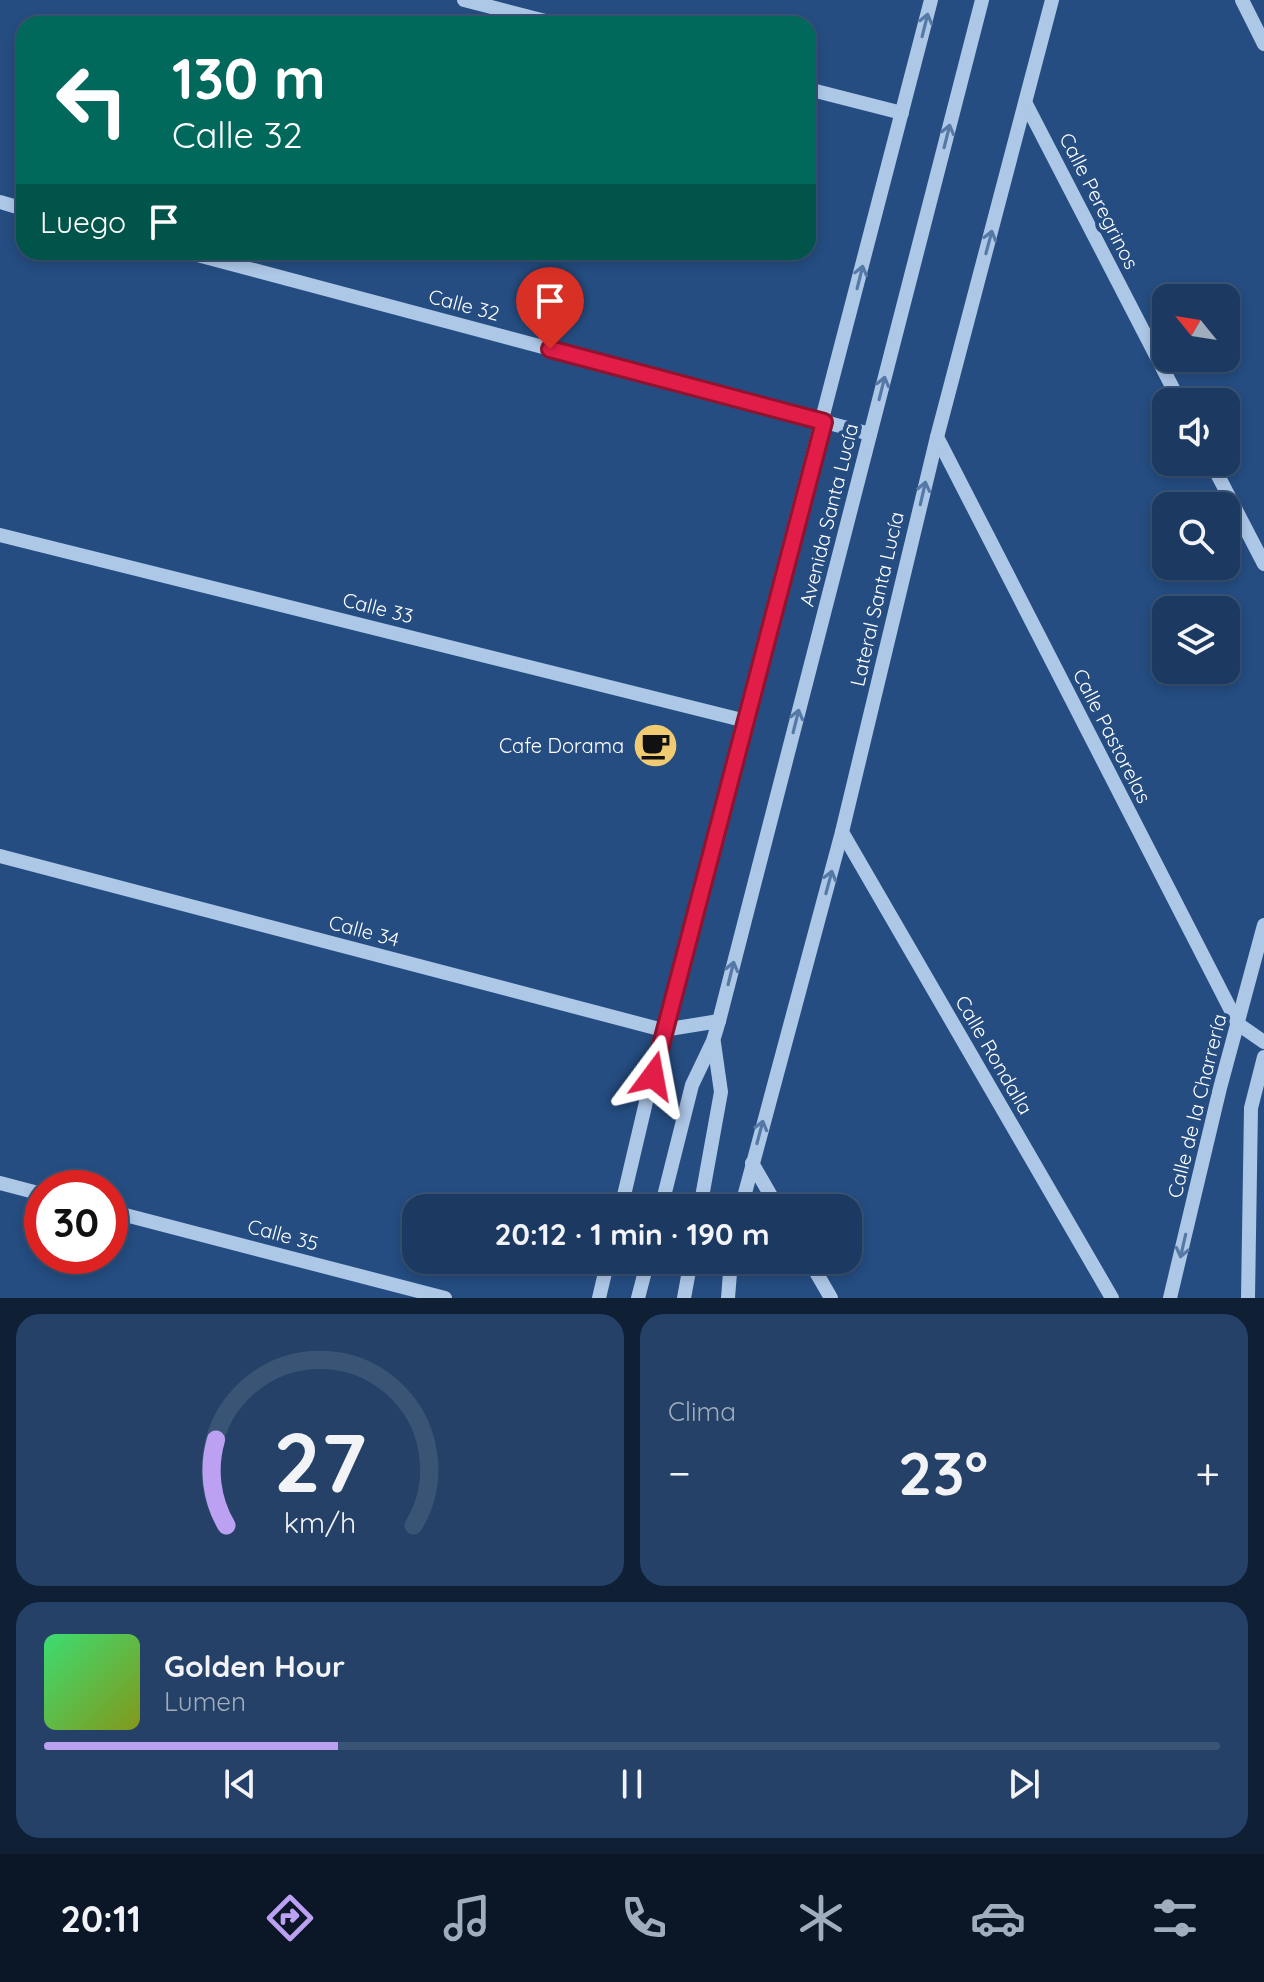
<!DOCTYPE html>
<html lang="es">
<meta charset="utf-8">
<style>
:root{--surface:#1c3a61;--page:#254167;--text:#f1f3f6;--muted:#a0adbd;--line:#3a5476;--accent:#bca0f2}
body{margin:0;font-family:Quicksand,sans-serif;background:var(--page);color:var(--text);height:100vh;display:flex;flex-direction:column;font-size:30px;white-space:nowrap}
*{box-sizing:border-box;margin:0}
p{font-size:26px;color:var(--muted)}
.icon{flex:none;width:44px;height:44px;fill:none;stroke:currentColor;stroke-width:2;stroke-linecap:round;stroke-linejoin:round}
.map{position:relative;height:1298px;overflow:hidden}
.sheet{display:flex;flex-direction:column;gap:16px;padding:16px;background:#0f2035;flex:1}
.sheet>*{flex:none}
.hud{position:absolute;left:16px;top:16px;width:800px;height:244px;border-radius:24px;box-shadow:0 4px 12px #0003,0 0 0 2px var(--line);background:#00695c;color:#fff;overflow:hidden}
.needle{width:52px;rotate:300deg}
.fabs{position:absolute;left:1152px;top:284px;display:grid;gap:16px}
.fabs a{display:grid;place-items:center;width:88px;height:88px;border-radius:16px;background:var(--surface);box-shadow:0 4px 12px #0003,0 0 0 2px var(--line);font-size:40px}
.speed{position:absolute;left:24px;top:1170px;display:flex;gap:16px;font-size:40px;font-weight:700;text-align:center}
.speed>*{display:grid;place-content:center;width:104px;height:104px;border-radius:50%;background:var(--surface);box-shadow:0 4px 12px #0003,0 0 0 2px var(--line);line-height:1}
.speed .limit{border:12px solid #d22;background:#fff;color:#111}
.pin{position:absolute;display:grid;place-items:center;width:68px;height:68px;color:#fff;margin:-82px -34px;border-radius:50% 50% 50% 0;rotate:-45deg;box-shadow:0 0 8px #0007}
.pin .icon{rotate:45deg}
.me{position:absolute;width:88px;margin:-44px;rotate:13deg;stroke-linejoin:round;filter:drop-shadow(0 0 6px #0008)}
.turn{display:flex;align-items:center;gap:28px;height:168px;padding:0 24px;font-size:36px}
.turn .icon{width:104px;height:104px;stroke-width:2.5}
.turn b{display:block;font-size:56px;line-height:68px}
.then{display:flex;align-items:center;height:76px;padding:0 24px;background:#0003;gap:16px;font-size:30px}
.big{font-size:60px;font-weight:800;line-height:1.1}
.sheet .tile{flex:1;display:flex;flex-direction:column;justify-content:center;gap:12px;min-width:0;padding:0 28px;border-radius:24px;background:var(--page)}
.sheet .dial{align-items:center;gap:0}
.dial svg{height:208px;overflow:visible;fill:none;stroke:var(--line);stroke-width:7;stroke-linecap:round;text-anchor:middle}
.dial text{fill:var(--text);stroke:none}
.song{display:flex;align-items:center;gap:24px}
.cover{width:96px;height:96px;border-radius:12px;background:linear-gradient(135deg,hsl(140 70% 55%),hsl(70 70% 35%))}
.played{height:8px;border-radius:4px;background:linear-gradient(90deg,var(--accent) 25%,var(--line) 25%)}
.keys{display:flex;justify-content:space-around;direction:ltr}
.heat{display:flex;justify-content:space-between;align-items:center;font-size:44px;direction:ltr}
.sheet .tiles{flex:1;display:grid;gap:16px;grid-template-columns:1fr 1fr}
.tile:last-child{grid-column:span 2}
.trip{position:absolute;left:402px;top:1194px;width:460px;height:80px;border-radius:24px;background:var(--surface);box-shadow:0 4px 12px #0003,0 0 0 2px var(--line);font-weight:800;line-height:80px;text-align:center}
.dock{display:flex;height:128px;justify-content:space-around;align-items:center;background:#0b1727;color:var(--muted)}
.dock .icon{width:56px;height:56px}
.dock .active{color:var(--accent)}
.dock b{font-size:36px;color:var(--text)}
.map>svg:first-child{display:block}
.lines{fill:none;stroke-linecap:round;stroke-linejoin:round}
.minor{stroke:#adc7e7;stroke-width:14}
.oneway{stroke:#5578a5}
.route-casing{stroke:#92132f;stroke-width:20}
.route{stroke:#e11d48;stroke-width:14}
.labels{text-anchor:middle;stroke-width:8;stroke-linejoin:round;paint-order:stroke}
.street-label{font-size:20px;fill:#fff;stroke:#254d81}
.poi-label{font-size:20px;fill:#fff;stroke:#254d81;text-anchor:end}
</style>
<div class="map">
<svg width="1264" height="1298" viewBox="0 0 1264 1298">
<rect width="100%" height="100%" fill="#254d81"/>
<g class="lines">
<g class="minor">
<polyline points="464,0 557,24"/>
<polyline points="1242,0 1264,44"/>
<polyline points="808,89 902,113"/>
<polyline points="1026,104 1180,402"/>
<polyline points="0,202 24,209"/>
<polyline points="186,252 870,434"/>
<polyline points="937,437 1238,1024 1264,1042"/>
<polyline points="1211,462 1264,564"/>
<polyline points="0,535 746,721"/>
<polyline points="842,832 1112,1298"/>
<polyline points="0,856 663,1030 719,1021"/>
<polyline points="752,1163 778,1208"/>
<polyline points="0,1183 42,1194"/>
<polyline points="621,1208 663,1030 931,0"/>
<polyline points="661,1208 692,1085 713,1041 719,1021 982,0"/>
<polyline points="700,1208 721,1092 714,1043"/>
<polyline points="741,1208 842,832 937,437 1052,0"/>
<polyline points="110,1211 445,1298"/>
<polyline points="809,1260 831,1298"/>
<polyline points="599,1298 608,1260"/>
<polyline points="638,1298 648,1260"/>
<polyline points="684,1298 691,1260"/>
<polyline points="728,1298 731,1260"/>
<polyline points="1170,1298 1220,1088 1264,925"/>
<polyline points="1248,1298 1251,1108 1264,1057"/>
</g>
</g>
<defs><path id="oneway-shaft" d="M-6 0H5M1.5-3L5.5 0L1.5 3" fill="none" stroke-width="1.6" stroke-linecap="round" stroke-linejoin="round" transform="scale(2)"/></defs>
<g class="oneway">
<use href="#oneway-shaft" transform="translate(925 25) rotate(-76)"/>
<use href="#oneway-shaft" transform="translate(947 136) rotate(-76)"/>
<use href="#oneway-shaft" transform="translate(989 242) rotate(-75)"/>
<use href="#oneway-shaft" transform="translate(860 277) rotate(-76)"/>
<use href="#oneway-shaft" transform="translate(882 388) rotate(-76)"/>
<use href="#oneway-shaft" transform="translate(923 493) rotate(-77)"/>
<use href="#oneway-shaft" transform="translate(796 721) rotate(-76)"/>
<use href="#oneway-shaft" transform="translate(829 882) rotate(-75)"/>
<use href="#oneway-shaft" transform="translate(731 973) rotate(-76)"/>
<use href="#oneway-shaft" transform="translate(760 1132) rotate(-75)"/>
<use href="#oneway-shaft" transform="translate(1183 1246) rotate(103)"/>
</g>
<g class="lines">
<defs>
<polyline id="route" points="550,349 824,422 653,1076"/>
</defs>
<use href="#route" class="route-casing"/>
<use href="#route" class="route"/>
</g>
<defs>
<symbol id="cafe-disc" viewBox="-11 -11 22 22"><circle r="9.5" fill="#f0cb72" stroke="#254d81"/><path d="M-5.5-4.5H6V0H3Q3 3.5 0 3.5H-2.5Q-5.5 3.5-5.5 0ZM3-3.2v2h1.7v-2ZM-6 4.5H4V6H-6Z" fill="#111"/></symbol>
</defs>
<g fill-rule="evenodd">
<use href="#cafe-disc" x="630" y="720" width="51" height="51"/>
</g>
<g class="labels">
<g class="street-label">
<text transform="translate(1099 201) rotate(63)" y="7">Calle Peregrinos</text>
<text transform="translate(464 305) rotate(15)" y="7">Calle 32</text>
<text transform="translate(829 515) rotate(-76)" y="7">Avenida Santa Lucía</text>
<text transform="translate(877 599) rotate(-77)" y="7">Lateral Santa Lucía</text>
<text transform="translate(378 608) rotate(14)" y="7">Calle 33</text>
<text transform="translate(1112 736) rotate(63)" y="7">Calle Pastorelas</text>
<text transform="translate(364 931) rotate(15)" y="7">Calle 34</text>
<text transform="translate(994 1055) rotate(60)" y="7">Calle Rondalla</text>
<text transform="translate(1197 1106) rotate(-76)" y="7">Calle de la Charrería</text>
<text transform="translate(283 1235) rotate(15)" y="7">Calle 35</text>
</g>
<g class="poi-label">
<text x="624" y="753">Cafe Dorama</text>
</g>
</g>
</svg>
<div class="fabs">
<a><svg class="needle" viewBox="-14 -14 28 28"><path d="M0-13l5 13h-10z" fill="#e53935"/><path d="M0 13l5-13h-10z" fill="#a0adbd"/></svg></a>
<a><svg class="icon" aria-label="sound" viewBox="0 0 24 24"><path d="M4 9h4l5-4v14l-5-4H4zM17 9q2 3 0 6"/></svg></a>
<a><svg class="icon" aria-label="search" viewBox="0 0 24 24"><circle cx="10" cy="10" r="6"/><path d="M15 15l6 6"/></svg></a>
<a><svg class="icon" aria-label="layers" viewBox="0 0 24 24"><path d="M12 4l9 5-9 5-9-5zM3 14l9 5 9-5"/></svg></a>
</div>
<div class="speed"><div class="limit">30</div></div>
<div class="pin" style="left:550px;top:349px;background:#d93025"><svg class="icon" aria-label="arrive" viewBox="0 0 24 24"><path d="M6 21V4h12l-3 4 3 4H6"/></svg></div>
<svg class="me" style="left:653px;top:1076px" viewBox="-20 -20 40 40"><path d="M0-17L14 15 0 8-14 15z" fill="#e11d48" stroke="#fff" stroke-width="4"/></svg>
<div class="trip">20:12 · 1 min · 190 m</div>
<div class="hud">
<div class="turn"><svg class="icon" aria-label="left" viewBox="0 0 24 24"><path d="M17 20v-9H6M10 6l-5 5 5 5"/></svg><div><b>130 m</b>Calle 32</div></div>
<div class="then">Luego<svg class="icon" aria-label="arrive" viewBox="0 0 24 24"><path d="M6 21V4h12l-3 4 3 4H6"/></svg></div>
</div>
</div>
<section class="sheet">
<div class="tiles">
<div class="tile dial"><svg viewBox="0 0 100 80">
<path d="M14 69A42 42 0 1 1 86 69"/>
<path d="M14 69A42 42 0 0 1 10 36" stroke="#bca0f2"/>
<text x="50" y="56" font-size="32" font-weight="700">27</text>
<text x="50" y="72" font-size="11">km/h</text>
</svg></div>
<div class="tile"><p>Clima</p>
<div class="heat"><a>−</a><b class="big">23°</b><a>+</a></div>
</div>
<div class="tile">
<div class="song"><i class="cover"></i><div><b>Golden Hour</b><p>Lumen</p></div></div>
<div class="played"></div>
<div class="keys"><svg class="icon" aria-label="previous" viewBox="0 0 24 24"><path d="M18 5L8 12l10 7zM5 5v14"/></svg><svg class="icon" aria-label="pause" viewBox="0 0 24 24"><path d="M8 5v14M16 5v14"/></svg><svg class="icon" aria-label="next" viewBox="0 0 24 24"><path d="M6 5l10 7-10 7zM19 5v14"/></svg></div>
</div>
</div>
</section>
<nav class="dock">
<b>20:11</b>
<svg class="icon active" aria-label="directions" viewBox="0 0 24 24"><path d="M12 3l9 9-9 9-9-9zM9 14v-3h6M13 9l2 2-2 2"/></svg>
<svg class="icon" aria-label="music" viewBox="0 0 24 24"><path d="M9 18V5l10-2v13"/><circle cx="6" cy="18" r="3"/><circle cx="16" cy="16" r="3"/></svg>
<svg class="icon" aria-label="phone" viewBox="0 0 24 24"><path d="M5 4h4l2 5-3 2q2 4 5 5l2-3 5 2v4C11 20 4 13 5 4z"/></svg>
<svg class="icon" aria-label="climate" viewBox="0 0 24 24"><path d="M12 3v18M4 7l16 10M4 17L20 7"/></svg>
<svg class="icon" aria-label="car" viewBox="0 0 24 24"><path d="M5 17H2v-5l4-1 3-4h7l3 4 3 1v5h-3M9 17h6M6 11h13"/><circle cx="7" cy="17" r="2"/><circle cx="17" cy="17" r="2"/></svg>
<svg class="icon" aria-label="filters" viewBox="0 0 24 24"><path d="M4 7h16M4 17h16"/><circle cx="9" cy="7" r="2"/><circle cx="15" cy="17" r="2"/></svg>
</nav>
